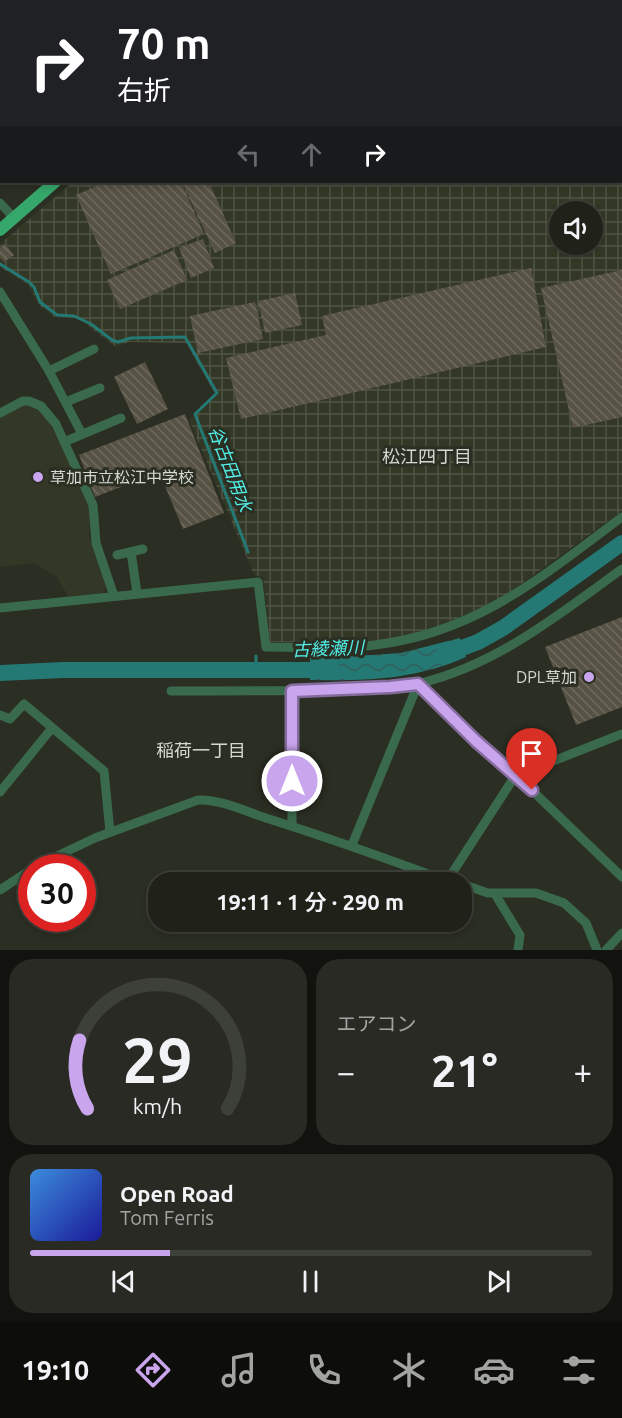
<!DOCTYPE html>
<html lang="ja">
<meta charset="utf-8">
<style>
:root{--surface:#20221a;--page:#282a23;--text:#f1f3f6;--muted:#a2a4a2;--line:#3d3f39;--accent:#c9a5ee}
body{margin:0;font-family:Ubuntu,"Noto Sans JP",sans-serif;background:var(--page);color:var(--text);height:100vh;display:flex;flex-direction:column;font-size:22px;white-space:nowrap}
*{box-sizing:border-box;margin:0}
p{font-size:20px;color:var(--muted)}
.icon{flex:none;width:33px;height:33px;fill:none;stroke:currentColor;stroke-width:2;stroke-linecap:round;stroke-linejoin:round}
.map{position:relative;height:950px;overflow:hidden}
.panel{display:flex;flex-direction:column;gap:9px;padding:9px;background:#12130e;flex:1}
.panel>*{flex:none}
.hud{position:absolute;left:0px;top:0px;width:622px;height:183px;box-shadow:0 3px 9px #0003,0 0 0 2px var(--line);background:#202124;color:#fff;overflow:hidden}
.controls{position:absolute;left:549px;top:201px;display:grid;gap:12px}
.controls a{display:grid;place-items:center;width:54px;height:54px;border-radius:50%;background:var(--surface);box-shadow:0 3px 9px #0003,0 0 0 2px var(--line);font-size:30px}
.speed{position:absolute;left:18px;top:854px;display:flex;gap:12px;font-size:30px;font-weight:700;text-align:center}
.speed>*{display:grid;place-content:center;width:78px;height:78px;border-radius:50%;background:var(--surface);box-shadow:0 3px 9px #0003,0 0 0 2px var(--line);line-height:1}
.speed .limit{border:9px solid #d22;background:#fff;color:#111}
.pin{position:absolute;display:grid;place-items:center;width:51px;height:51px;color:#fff;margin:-62px -26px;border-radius:50% 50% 50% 0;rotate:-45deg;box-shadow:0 0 6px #0007}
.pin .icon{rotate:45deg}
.me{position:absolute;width:66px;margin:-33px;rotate:0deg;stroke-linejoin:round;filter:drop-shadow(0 0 4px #0008)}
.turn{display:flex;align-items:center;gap:21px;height:126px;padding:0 18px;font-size:27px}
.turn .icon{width:78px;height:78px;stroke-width:2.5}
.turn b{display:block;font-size:42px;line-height:51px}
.lanes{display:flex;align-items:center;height:57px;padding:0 18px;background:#0003;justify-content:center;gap:30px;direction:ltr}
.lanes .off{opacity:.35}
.big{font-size:45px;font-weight:600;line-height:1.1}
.panel .widget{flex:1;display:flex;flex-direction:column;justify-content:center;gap:9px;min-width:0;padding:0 21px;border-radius:24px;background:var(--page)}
.panel .dial{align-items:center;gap:0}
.dial svg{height:156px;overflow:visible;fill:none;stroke:var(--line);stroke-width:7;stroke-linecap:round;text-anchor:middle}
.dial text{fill:var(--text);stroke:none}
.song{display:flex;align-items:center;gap:18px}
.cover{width:72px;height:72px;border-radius:9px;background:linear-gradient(135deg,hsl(210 70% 55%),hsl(240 70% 35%))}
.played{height:6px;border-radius:3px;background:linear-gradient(90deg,var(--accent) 25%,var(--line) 25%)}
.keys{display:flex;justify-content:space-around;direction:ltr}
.heat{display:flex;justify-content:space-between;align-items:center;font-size:33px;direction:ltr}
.panel .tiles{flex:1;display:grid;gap:9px;grid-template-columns:1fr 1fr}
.widget:last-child{grid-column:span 2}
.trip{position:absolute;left:148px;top:872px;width:324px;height:60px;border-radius:24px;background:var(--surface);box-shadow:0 3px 9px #0003,0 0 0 2px var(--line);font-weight:600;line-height:60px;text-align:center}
.menu{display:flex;height:96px;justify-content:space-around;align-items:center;background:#0d0e0a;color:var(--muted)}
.menu .icon{width:42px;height:42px}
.menu .on{color:var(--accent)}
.menu b{font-size:27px;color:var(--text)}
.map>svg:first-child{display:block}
.built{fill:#333826}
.industrial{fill:url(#industrial-grid);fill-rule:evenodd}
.water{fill:url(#water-waves)}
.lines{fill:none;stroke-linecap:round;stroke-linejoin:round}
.stream{stroke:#247975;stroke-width:3}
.river{stroke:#247975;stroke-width:16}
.building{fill:url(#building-back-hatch)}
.minor{stroke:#3a6a4d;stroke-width:9}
.major{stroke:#36a76b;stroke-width:12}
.route-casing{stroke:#836b9b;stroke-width:15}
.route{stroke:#c9a5ee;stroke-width:10}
.poi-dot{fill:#c9a5ee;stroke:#2b2e22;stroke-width:2}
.labels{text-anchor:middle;stroke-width:6;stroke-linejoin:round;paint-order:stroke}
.poi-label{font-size:16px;fill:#d5d8d0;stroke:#2b2e22;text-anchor:start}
.neighbourhood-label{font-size:18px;fill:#d5d8d0;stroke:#2b2e22}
.water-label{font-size:18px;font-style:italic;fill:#51ede6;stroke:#2b2e22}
</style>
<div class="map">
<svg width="622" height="950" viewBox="0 0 622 950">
<defs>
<pattern id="industrial-grid" width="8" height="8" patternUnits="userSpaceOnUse" patternTransform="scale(1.5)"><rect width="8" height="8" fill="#333826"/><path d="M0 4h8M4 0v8" fill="none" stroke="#505444"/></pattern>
<pattern id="water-waves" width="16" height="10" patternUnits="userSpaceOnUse" patternTransform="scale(1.5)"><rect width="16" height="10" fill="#247975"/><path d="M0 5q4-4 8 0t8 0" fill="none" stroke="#31605c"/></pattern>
<pattern id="building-back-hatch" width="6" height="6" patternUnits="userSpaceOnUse" patternTransform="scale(1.5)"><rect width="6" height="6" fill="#585245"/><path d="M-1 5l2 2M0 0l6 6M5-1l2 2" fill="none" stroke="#6f6a5f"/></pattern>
</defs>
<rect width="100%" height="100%" fill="#2b2e22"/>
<polygon class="built" points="23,405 37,407 46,417 65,451 88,502 90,511 89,535 106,584 106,589 103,593 68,596 57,577 34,563 0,567 0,417"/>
<path class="industrial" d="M 325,0 L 622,0 L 622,511 L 499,600 L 435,628 L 394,639 L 361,643 L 270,642 L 263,577 L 254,575 L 189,420 L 215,394 L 186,343 L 129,342 L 116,347 L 78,318 L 54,317 L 38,304 L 29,285 L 0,267 L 0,244 L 73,182 L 621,182 L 621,2 L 314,1 ZM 560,212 L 592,212 L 592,244 L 560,244 Z"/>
<path class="water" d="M 460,638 L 466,657 C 414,680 366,681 310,680 L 310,657 L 356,656 L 401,653 Z"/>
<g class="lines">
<g class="stream">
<polyline points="0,264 29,282 34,287 40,302 57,315 74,316 91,324 112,340 118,342 131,338 185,337 217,393 195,414 248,552"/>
<polyline points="256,656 256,670"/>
</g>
<g class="river">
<polyline points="443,655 478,642 503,628 622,543"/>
<polyline points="0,673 63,670 332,670"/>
</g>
</g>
<g class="building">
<polygon points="106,182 181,182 204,234 111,274 76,195"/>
<polygon points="182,182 209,182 236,243 215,253"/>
<polygon points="203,239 214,268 191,278 179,248"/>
<polygon points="5,244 14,255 4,262 0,256 0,248"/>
<polygon points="174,250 187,280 120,309 107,280"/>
<polygon points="531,268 546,347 241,419 226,358 326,335 322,316"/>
<polygon points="622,270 622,417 573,428 541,288"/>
<polygon points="295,293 302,325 265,333 258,301"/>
<polygon points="255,302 263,339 198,353 190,316"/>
<polygon points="145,362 168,409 137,424 114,377"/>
<polygon points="185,414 224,513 183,529 159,472 95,497 79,455"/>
<polygon points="622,617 622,707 576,725 545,647"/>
</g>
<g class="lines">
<g class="minor">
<polyline points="185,2 186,0"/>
<polyline points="250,2 250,0"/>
<polyline points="0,88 2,88"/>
<polyline points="0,203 14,218"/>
<polyline points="0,292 49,371 82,434"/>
<polyline points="49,371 94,349"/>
<polyline points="66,402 100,388"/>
<polyline points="0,413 23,401 29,401 41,406 56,424 93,505 96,543 114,596"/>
<polyline points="64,442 121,418"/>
<polyline points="131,552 137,593"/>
<polyline points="117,555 143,549"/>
<path d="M 0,608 L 258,582 L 266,647 C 302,647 339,650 375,645 C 476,633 543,576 622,517"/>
<path d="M 171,691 C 226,691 281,691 335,690 C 363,689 394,690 421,683 C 498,664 560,614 622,569"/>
<polyline points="0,715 10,719 24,704 104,771 110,832"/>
<polyline points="517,776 622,877"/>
<polyline points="0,792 52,728"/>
<polyline points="292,826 292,691"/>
<polyline points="352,845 418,684 476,741 515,776"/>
<path d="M 34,867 L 95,838 L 198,800 C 221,799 247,812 269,819 C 329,838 388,859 447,881 L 458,882"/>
<polyline points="447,881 515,776 622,734"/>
<polyline points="462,884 488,893 536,893 564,903 586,923 597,950"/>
<polyline points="0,890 32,869"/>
<polyline points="495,894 520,935 518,950"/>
<polyline points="606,950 622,933"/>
</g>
<g class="major">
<polyline points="279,2 283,0"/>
<polyline points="0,230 55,182"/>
</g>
</g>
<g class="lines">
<defs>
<polyline id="route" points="292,781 292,691 390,687 418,684 476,741 532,790"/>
</defs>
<use href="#route" class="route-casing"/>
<use href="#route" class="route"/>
</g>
<g class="poi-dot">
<circle cx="38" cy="477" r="6"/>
<circle cx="589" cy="677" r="6"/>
</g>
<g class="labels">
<g class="poi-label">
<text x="50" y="483">草加市立松江中学校</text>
<text x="577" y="683" text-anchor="end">DPL草加</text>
</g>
<g class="neighbourhood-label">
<text x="427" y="463">松江四丁目</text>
<text x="201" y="757">稲荷一丁目</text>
</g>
<g class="water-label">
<text transform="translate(230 469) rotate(69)" y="6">谷古田用水</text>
<text transform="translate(328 649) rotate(-2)" y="6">古綾瀬川</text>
</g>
</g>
</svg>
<div class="controls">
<a><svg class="icon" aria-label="sound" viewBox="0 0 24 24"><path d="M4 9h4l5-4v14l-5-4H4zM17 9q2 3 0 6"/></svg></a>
</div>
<div class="speed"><div class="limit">30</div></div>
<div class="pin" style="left:532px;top:790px;background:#d93025"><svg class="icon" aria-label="arrive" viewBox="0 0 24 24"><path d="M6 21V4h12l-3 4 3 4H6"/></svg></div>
<svg class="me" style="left:292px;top:781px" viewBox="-20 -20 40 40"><circle r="17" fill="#c9a5ee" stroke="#fff" stroke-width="3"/><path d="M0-11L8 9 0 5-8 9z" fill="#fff"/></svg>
<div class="trip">19:11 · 1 分 · 290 m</div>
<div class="hud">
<div class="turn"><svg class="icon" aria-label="right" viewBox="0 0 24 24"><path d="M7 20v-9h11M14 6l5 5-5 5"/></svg><div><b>70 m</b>右折</div></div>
<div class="lanes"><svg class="icon off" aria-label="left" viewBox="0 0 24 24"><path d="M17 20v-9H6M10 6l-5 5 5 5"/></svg><svg class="icon off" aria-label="ahead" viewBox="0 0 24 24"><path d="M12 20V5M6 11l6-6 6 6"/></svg><svg class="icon" aria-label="right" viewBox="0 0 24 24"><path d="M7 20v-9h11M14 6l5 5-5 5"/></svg></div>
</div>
</div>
<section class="panel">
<div class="tiles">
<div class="widget dial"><svg viewBox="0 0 100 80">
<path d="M14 69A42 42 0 1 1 86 69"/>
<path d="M14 69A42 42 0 0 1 10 34" stroke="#c9a5ee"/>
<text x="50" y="56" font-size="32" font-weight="700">29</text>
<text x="50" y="72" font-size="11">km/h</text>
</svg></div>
<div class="widget"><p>エアコン</p>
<div class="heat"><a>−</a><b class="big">21°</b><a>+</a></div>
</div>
<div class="widget">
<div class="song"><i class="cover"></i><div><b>Open Road</b><p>Tom Ferris</p></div></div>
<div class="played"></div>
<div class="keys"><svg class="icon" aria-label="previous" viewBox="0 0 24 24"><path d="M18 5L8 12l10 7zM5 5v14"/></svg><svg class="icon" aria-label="pause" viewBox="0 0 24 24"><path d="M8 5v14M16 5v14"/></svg><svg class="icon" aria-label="next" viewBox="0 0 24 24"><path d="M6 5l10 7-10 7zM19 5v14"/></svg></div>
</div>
</div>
</section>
<nav class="menu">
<b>19:10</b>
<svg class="icon on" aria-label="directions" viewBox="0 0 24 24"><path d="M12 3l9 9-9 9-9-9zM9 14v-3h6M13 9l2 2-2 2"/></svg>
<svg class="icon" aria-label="music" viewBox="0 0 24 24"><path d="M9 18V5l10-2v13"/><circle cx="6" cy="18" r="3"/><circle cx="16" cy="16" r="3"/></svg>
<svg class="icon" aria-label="phone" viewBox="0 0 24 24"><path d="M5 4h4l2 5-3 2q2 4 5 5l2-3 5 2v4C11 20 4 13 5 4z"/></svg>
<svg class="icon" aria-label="climate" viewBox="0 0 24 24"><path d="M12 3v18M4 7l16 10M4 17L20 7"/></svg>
<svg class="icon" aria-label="car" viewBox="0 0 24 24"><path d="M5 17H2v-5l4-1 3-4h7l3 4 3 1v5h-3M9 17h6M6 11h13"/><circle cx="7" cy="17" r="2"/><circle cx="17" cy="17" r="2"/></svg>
<svg class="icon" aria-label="filters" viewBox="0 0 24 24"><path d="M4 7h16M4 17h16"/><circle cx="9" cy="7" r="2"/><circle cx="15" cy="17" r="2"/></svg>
</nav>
